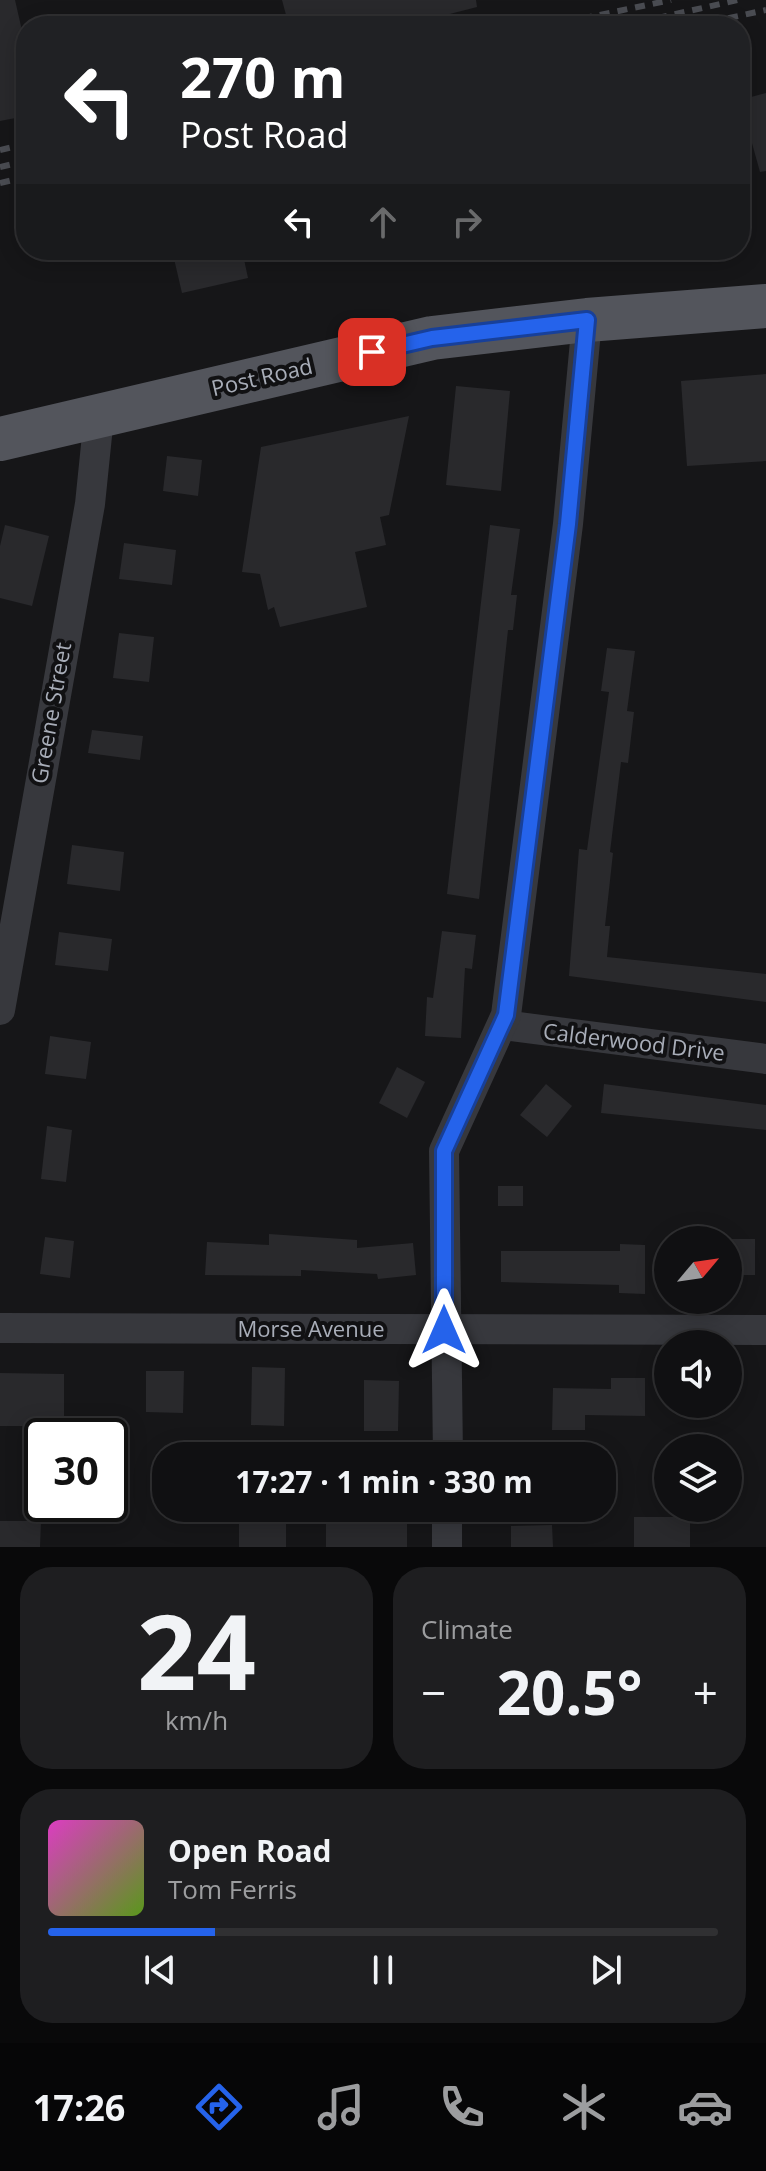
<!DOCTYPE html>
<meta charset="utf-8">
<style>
:root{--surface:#101012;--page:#1e1e20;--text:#f1f3f6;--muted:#9c9d9f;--line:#303032;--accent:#2563eb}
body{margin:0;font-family:"Open Sans",sans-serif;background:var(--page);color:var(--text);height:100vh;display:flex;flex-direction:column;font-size:30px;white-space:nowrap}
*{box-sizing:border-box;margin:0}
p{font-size:26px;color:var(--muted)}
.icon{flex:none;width:44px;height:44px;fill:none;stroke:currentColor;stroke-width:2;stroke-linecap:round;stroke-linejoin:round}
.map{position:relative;height:1547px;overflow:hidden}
.drawer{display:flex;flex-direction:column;gap:20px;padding:20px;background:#09090a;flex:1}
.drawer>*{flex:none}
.top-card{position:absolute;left:16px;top:16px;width:734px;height:244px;border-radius:32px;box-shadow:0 4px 20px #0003,0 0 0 2px var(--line);background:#202124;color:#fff;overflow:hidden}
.needle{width:52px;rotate:61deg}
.fabs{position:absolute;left:654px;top:1226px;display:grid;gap:16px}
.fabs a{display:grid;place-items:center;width:88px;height:88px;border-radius:50%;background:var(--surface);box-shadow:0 4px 20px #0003,0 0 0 2px var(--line);font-size:40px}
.speed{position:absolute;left:24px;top:1418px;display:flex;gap:16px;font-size:40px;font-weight:700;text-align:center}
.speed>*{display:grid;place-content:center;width:104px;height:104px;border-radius:50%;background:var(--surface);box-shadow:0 4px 20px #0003,0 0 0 2px var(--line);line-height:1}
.speed .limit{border:4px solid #111;border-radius:12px;background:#fff;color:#111}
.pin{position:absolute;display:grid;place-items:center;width:68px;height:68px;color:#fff;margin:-34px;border-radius:16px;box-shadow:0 4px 12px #0006}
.me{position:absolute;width:88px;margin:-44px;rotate:0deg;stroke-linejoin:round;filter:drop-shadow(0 0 6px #0008)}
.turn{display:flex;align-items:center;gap:28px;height:168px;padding:0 32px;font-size:36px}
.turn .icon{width:104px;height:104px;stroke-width:2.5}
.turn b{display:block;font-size:56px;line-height:68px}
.lanes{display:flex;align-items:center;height:76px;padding:0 32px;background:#0003;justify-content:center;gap:40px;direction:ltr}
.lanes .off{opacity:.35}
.big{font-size:60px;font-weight:700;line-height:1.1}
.drawer .card{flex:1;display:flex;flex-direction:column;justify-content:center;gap:12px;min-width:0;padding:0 28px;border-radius:32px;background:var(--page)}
.drawer .dial{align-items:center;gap:0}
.dial b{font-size:104px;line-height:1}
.song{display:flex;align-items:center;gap:24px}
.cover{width:96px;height:96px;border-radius:12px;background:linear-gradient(135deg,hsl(310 70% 55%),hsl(90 70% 35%))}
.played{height:8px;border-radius:4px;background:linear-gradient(90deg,var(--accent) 25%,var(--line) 25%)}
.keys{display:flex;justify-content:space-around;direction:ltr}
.heat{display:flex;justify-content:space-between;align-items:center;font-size:44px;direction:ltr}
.drawer .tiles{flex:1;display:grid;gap:20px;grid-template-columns:1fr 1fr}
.card:last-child{grid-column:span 2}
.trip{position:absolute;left:152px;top:1442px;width:464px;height:80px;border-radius:32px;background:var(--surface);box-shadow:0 4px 20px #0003,0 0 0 2px var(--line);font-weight:700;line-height:80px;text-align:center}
.menu{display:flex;height:128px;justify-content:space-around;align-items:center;background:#060607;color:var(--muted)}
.menu .icon{width:56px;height:56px}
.menu .selected{color:var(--accent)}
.menu b{font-size:36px;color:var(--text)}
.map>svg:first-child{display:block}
.building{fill:#29292c}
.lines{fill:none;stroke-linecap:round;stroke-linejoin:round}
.minor{stroke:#37383d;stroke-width:30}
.primary{stroke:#53555c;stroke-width:44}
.rail{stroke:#4a4c52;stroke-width:6;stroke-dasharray:10 8;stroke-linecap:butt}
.route-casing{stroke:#184099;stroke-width:20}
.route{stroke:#2563eb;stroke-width:14}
.labels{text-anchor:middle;stroke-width:8;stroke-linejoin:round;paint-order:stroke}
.street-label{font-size:22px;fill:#a8adb8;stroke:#111113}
</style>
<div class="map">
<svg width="766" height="1547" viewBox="0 0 766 1547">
<rect width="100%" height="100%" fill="#161618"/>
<g class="building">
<polygon points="0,0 15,0 26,48 26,116 0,121"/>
<polygon points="282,0 476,0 477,7 403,26 289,26"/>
<polygon points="766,93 766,171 760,172 740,100"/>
<polygon points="172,250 242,250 248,278 182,293"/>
<polygon points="766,374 766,461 687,466 681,381"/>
<polygon points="456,386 510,391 501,491 446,485"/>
<polygon points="409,416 389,515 380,517 386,545 355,552 367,607 280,627 274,607 268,610 260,574 242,572 261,447"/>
<polygon points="167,456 202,460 198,496 163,491"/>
<polygon points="5,525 49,536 32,606 0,598 0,546"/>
<polygon points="490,525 520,529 511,595 517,595 513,630 508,630 479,899 447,894"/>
<polygon points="124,543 176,550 172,585 119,579"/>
<polygon points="119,633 154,637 149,682 113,678"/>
<polygon points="607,648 635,651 627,711 634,712 628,763 621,762 610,852 613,853 605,926 610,926 607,957 766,974 766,1002 569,976 579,849 587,850 609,692 601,691"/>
<polygon points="92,730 143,736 140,760 88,753"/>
<polygon points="72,845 124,852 120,891 67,884"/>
<polygon points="442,931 476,935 472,969 465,968 461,1038 425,1036 427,997 433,998"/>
<polygon points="59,932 112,939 108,971 55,965"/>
<polygon points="50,1036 91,1042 86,1079 45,1074"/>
<polygon points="397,1067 425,1082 407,1118 379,1103"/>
<polygon points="546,1084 572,1106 547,1137 520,1115"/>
<polygon points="604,1084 766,1105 766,1130 601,1113"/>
<polygon points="47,1126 72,1130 66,1182 41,1179"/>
<rect x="498" y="1186" width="25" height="20"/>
<polygon points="269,1234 357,1240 357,1248 413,1243 416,1275 378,1279 377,1274 301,1270 301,1276 205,1275 207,1242 269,1245"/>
<polygon points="45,1237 74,1241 70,1278 40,1274"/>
<rect x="728" y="1239" width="27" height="36"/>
<polygon points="620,1244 645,1245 645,1294 619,1293 619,1285 501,1282 501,1251 620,1251"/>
<polygon points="252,1367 285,1368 284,1426 251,1425"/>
<polygon points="146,1371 184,1371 183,1413 146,1412"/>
<polygon points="0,1373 64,1374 64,1426 0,1426"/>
<polygon points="611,1378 645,1378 645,1416 585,1415 585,1430 552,1430 553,1388 611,1389"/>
<polygon points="364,1380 399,1381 398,1431 364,1431"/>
<polygon points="378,1508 407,1508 407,1547 326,1547 326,1518 378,1519"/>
<rect x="634" y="1517" width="56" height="30"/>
<polygon points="0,1521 41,1521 40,1547 0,1547"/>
<polygon points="239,1522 286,1523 286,1547 239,1547"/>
<polygon points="552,1525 553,1547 511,1547 511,1526"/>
</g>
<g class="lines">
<g class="minor">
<polyline points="0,1010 90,504 99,416"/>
<polyline points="503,1025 766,1059"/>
<polyline points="0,1328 766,1330"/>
<polyline points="448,1456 444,1151 506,1015 568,524 587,320"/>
<polyline points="447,1547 447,1508"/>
</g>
<polyline class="primary" points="0,439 432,338 587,320 766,306"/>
<g class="rail">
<polyline points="547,26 671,0"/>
<polyline points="622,26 738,0"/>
<polyline points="693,26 766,10"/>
<polyline points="0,150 26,144"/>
<polyline points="0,167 26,161"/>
<polyline points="0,183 26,177"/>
</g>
</g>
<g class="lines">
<defs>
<polyline id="route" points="372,352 432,338 587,320 568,524 506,1015 444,1151 444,1330"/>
</defs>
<use href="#route" class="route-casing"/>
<use href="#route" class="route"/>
</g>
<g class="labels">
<g class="street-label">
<text transform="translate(262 377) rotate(-13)" y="8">Post Road</text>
<text transform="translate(51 713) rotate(-80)" y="8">Greene Street</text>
<text transform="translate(634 1042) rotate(7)" y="8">Calderwood Drive</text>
<text x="311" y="1337">Morse Avenue</text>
</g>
</g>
</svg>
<div class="fabs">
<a><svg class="needle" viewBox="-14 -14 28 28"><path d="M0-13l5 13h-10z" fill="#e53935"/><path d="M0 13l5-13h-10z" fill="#9c9d9f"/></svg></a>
<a><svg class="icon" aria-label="sound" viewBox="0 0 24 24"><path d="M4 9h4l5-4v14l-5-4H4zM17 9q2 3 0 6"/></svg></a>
<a><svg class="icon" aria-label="layers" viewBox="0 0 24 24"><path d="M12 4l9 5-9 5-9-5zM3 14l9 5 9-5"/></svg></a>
</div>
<div class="speed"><div class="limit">30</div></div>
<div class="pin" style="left:372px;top:352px;background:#d93025"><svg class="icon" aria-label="arrive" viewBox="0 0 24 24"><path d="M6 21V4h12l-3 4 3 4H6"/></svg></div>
<svg class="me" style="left:444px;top:1330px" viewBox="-20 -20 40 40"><path d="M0-17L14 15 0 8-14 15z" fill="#2563eb" stroke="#fff" stroke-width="4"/></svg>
<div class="trip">17:27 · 1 min · 330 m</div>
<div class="top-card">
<div class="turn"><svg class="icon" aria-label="left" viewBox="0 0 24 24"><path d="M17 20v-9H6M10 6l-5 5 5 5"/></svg><div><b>270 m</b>Post Road</div></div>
<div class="lanes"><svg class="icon" aria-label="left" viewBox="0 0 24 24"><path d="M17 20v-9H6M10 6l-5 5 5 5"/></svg><svg class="icon off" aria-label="ahead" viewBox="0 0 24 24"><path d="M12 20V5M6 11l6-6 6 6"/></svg><svg class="icon off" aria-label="right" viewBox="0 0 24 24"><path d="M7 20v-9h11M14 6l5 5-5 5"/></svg></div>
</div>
</div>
<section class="drawer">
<div class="tiles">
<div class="card dial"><b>24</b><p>km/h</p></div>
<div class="card"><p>Climate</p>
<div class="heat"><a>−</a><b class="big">20.5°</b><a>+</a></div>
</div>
<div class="card">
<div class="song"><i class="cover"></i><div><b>Open Road</b><p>Tom Ferris</p></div></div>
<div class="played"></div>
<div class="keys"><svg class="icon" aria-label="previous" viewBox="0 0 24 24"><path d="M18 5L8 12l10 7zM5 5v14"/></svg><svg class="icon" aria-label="pause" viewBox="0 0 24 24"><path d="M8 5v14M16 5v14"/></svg><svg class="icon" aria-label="next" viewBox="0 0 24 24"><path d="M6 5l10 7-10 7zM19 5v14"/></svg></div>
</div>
</div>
</section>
<nav class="menu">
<b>17:26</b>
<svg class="icon selected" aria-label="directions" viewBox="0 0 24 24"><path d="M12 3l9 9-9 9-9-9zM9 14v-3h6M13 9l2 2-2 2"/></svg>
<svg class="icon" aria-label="music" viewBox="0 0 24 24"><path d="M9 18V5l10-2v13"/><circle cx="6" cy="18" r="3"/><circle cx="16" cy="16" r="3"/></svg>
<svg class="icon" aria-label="phone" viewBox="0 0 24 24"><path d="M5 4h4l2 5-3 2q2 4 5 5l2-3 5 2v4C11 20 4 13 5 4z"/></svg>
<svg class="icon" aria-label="climate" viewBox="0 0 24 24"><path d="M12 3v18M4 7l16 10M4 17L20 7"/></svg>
<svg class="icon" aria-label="car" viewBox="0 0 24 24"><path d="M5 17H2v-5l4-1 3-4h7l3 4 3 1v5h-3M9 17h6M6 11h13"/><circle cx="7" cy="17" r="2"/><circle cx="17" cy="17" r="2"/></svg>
</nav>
